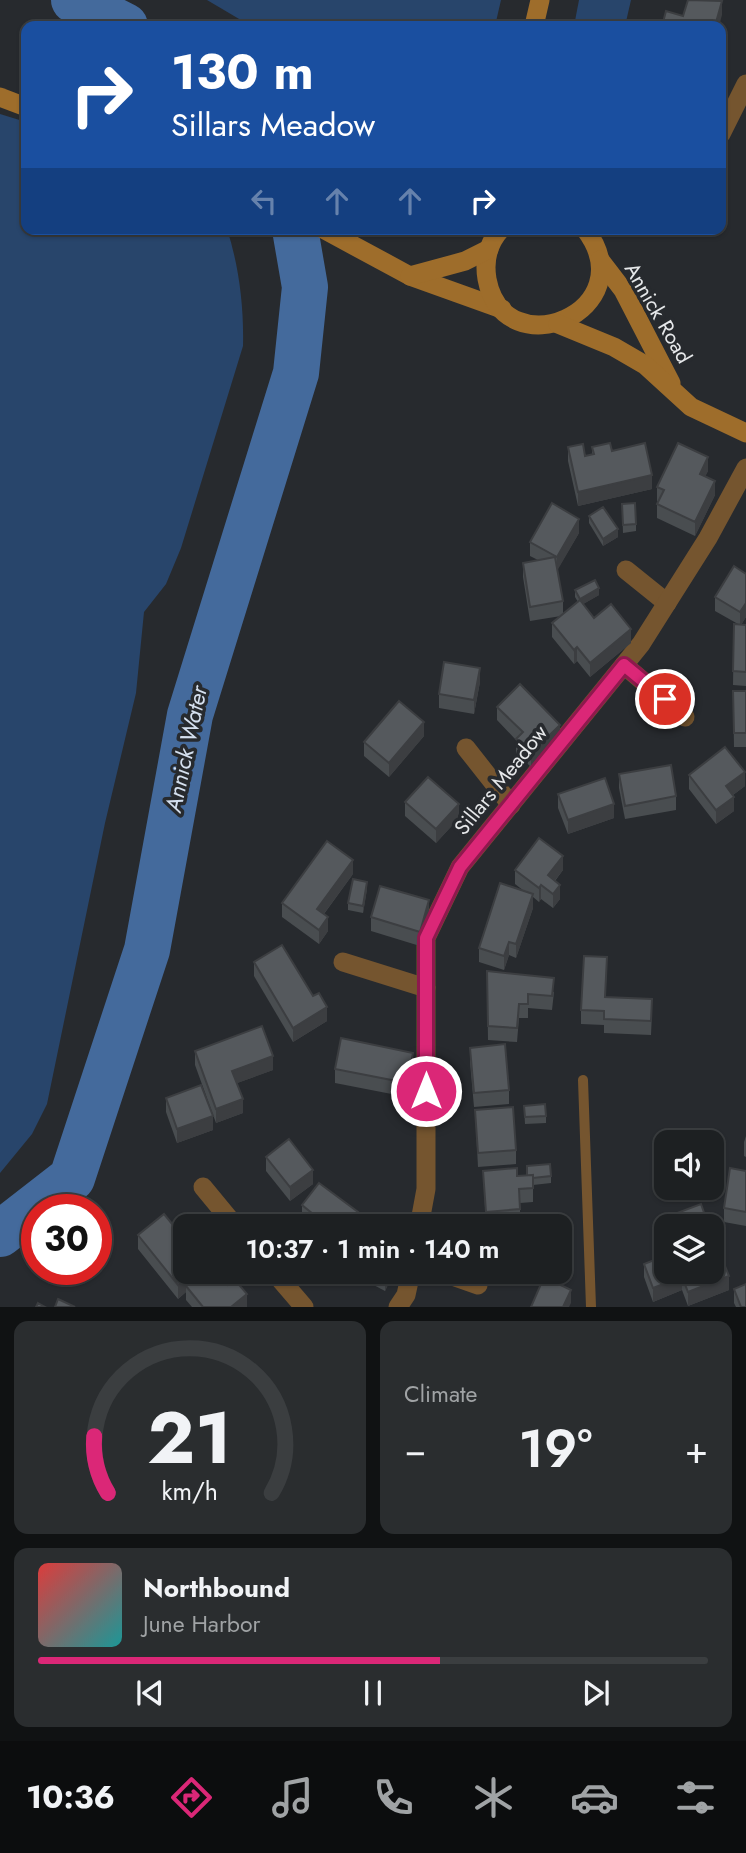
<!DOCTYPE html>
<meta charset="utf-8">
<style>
:root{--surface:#1d2022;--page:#2a2d2f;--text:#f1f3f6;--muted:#a0a3a5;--line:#3b3e40;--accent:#db2777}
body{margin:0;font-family:Jost,sans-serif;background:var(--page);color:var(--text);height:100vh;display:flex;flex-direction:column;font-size:26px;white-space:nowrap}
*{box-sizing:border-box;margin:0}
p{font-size:23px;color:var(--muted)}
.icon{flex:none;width:38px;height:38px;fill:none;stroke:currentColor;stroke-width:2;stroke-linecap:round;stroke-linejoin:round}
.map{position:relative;height:1307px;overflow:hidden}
.sheet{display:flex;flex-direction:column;gap:14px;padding:14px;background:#101213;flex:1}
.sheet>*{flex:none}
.banner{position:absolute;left:21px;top:21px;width:705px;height:214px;border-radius:14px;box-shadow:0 2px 5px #0004,0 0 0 2px var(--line);background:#1a4fa0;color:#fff;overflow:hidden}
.fabs{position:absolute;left:654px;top:1130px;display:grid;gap:14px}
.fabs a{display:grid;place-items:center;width:70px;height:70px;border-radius:14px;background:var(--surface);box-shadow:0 2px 5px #0004,0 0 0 2px var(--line);font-size:35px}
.speed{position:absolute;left:21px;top:1194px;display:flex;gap:14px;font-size:35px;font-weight:700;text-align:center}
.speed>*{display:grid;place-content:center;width:91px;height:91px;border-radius:50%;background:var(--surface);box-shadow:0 2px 5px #0004,0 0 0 2px var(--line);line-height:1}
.speed .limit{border:10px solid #d22;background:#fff;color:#111}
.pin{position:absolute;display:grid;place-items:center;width:60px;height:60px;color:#fff;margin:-30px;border:4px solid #fff;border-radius:50%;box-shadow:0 2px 7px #0007}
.me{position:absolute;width:77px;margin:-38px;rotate:0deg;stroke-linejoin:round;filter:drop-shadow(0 0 5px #0008)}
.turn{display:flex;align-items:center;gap:24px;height:147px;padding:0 35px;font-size:32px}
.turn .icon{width:91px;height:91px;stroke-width:2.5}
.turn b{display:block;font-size:49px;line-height:60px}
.lanes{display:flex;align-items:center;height:66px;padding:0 35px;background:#0003;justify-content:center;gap:35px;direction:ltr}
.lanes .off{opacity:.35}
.big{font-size:52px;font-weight:600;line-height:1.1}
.sheet .widget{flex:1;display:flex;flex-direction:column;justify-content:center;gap:10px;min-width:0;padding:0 24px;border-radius:14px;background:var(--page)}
.sheet .dial{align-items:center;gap:0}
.dial svg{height:182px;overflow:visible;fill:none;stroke:var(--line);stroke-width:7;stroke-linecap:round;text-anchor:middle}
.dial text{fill:var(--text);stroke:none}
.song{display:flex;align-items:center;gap:21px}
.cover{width:84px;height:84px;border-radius:10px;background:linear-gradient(135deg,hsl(0 70% 55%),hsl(180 70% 35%))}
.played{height:7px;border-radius:4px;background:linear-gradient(90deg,var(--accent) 60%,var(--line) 60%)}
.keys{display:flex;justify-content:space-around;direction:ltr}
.heat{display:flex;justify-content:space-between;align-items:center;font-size:38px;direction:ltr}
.sheet .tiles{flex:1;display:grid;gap:14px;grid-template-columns:1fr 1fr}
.widget:last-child{grid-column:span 2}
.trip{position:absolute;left:173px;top:1214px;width:399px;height:70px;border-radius:14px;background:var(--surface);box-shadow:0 2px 5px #0004,0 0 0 2px var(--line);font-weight:600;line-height:70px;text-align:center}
.menu{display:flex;height:112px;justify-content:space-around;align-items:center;background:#0c0d0e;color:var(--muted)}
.menu .icon{width:49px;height:49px}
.menu .selected{color:var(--accent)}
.menu b{font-size:32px;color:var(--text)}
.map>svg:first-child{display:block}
.green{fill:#28456b}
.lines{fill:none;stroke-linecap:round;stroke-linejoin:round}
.river{stroke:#446a9c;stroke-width:46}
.service{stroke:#75552f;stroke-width:10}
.minor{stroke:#75552f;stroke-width:19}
.secondary{stroke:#9e6d2b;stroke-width:19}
.wall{fill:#494d50}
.shaded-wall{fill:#3c3e41}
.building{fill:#55595d;stroke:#3c3e41;stroke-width:2}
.route-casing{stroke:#8e194d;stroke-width:18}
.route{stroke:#db2777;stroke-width:12}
.labels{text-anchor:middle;stroke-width:7;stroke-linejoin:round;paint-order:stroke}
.street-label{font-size:21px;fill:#e6e8ea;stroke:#272a2e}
.water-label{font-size:23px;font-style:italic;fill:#d5e0ef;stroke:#272a2e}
</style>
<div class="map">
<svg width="746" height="1307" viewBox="0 0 746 1307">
<rect width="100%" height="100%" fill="#272a2e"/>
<g class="green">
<polygon points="207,0 501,0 495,26 251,26"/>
<polygon points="579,0 631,0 625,26 574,26"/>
<path d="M 0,114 L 26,122 L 26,229 L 227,229 C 239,266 244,307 243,346 L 181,548 L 166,584 L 144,612 L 136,693 L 105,823 L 47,1104 L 32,1134 L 0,1173 Z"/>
</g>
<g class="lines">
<g class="river">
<polyline points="74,0 125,26"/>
<polyline points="0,1234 72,1178 147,950 190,715 296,373 305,287 295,229"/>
</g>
<polyline class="service" points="583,1080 591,1307"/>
<g class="minor">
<polyline points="721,134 746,84"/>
<polyline points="626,570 667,603"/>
<polyline points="624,665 685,717"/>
<polyline points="466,748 511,805"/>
<polyline points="343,962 426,988"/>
<polyline points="203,1187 236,1227"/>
<polyline points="419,1227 426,1189 426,938 460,867 641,644 708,538 746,468"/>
<polyline points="274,1272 304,1307"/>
<polyline points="441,1272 478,1285"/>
<polyline points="398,1307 406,1295 411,1272"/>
</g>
<g class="secondary">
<polyline points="534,26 540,0"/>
<polyline points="0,97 26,107"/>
<polyline points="323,229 410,276 502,309"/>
<path d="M 501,229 C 488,243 484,261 487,279 C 504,370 647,311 585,229"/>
<polyline points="600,260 623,290 671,383"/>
<polyline points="410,276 465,261 489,249"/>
<polyline points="558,324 614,347 645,365 691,407 746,433"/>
</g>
</g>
<g class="wall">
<polygon points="568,447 585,456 592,454 592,447 612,451 652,489 578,506 568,461"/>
<polygon points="708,471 705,476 715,495 695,536 657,518 657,504 658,501 657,501 657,487"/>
<polygon points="622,504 636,524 636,531 623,533"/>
<polygon points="589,516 618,537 603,546 589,523"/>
<polygon points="579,533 557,570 563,601 563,614 578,602 575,597 575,590 599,595 583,604 594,618 631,643 590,677 577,661 574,664 552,637 552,623 561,616 530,621 523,577 523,563 538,560 530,556 530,542"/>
<polygon points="746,574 746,617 741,625 746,625 746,686 733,685 734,624 738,624 715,611 715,597"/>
<polygon points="480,682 474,714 439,708 439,694"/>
<polygon points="733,691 746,691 746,747 734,747"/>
<polygon points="497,707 560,739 531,767 516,753 516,740 497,720"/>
<polygon points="424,736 389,777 364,756 364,742"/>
<polygon points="619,774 676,796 676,810 625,819 619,788"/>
<polygon points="689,775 745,786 733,795 734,811 716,824 689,789"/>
<polygon points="558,794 614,818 568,834 558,808"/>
<polygon points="405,802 459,818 436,843 405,816"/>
<polygon points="515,870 563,870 555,881 560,899 553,908 541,899 539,902 533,897 533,908 516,958 509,955 504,970 479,962 479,948 524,891 515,884"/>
<polygon points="353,874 324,914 328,931 319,944 282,917 282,903"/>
<polygon points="367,889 363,913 348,910 348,903"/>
<polygon points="429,914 420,946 371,931 371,917"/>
<polygon points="254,962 327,1021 293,1042 254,976"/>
<polygon points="487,971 554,992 552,1010 528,1008 528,1018 519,1018 517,1042 488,1040"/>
<polygon points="607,971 605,997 652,1013 651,1035 604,1033 604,1025 581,1024 581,1010"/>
<polygon points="470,1048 509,1090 509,1104 474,1107 470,1062"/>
<polygon points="195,1051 273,1070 237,1083 243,1113 216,1123 195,1065"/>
<polygon points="413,1067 407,1097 335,1083 335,1069"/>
<polygon points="166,1098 213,1130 177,1143 166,1112"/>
<polygon points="524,1106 546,1116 546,1123 525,1124"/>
<polygon points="475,1110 516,1150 516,1164 478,1167"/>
<polygon points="746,1136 746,1157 744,1156 744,1142"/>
<polygon points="266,1157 313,1184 290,1201 266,1171"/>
<polygon points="483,1171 517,1176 551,1176 551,1183 533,1185 533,1202 520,1203 520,1223 486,1226"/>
<polygon points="746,1171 746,1226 724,1222 724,1208"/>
<polygon points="302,1205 358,1226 357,1227 311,1227 302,1219"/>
<polygon points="669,1216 709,1227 669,1227"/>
<polygon points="138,1235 186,1272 247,1307 192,1307 186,1300 186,1292 178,1299 138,1249"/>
<polygon points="644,1264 729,1290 688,1306 682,1290 653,1302 644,1277"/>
<polygon points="349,1272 394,1272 385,1291"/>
<polygon points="524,1272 542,1272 529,1280"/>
<polygon points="734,1289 746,1307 736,1307 734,1303"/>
</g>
<g class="shaded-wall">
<polygon points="722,1 722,15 719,26 715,26"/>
<polygon points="708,457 708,471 700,488 700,474"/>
<polygon points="652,475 652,489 578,506 578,492"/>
<polygon points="715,481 715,495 695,536 695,522"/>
<polygon points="579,519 579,533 557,571 557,557"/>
<polygon points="618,529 618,537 603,546 603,539"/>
<polygon points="599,588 599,595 580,606 580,599"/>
<polygon points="746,603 746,617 740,626 740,612"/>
<polygon points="631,629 631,643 590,677 590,663"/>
<polygon points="577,647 577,661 574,664 574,650"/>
<polygon points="480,668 480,682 474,714 474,700"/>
<polygon points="424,722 424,736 389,777 389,763"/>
<polygon points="560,725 560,739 531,767 531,753"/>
<polygon points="745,772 745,786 726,800 726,786"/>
<polygon points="734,797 734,811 716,824 716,810"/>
<polygon points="459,804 459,818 436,843 436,829"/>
<polygon points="614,804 614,818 568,834 568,820"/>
<polygon points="563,856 563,870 548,889 548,875"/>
<polygon points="353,860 353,874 317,923 317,909"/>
<polygon points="367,882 367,889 363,913 363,906"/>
<polygon points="541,885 541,899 539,902 539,888"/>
<polygon points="560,885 560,899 553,908 553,894"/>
<polygon points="533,894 533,908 516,958 516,944"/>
<polygon points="429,900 429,914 420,946 420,932"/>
<polygon points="328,917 328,931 319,944 319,930"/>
<polygon points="509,942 509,955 504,970 504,956"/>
<polygon points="327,1007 327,1021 293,1042 293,1028"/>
<polygon points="413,1053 413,1067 407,1097 407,1083"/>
<polygon points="273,1056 273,1070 232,1085 232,1071"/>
<polygon points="243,1099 243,1113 216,1123 216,1109"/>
<polygon points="213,1116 213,1130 177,1143 177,1129"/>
<polygon points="313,1170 313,1184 290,1201 290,1187"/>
<polygon points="358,1212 357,1227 346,1227"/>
<polygon points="194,1272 204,1272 186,1286 186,1292 178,1299 178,1285"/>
<polygon points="387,1272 394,1272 385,1291 385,1277"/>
<polygon points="529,1272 542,1272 529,1280"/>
<polygon points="729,1276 729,1290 688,1306 688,1292"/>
<polygon points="682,1277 682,1290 653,1302 653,1288"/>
<polygon points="571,1290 571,1303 569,1307 563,1307"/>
<polygon points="247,1294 247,1307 231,1307"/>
</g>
<g class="building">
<polygon points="688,0 722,1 715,26 662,26 666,11 683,16"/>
<polygon points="610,443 612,451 645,443 652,475 578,492 568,447 583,444 585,456 594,454 592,447"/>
<polygon points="678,443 708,457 700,474 715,481 695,522 657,504 664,490 657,487"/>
<polygon points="552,503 579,519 557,557 530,542"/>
<polygon points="635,503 636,524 623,525 622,504"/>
<polygon points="603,507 618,529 603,539 589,516"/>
<polygon points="555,557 563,601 530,607 523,563"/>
<polygon points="734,566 746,574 746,603 740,612 715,597"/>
<polygon points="595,580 599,588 580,599 575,590"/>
<polygon points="580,600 594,618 611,604 631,629 590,663 577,647 574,650 552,623"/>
<polygon points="734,624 746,625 746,672 733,671"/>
<polygon points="444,662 480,668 474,700 439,694"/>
<polygon points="520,684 560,725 531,753 516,739 523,732 497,707"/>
<polygon points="733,691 746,691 746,733 734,733"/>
<polygon points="399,701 424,722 389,763 364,742"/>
<polygon points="725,747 745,772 726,786 734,797 716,810 689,775"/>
<polygon points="671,765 676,796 625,806 619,774"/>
<polygon points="428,777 459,804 436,829 405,802"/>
<polygon points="605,778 614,804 568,820 558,794"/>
<polygon points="539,838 563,856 548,875 560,885 553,894 541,885 539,888 515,870"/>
<polygon points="327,841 353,860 317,909 328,917 319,930 282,903"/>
<polygon points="353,879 367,882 363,906 348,903"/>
<polygon points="500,883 533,894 516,944 509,942 504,956 479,948"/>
<polygon points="380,886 429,900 420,932 371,917"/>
<polygon points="282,945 313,996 319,993 327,1007 293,1028 254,962"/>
<polygon points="584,956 607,957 605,997 652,999 651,1021 604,1019 604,1011 581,1010"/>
<polygon points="487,971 554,978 552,996 528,994 528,1004 519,1004 517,1028 488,1026"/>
<polygon points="262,1026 273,1056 232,1071 243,1099 216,1109 195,1051"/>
<polygon points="341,1038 413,1053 407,1083 335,1069"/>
<polygon points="505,1044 509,1090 474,1093 470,1048"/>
<polygon points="201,1085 213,1116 177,1129 166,1098"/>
<polygon points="545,1104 546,1116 525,1117 524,1106"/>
<polygon points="513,1107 516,1150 478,1153 475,1110"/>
<polygon points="289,1139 313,1170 290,1187 266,1157"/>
<polygon points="550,1164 551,1176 533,1178 533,1175 527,1176 527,1166"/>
<polygon points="517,1168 517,1176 533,1175 533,1188 519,1189 520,1209 486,1212 483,1171"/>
<polygon points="730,1168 746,1171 746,1212 724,1208"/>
<polygon points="319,1183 358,1212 346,1227 329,1227 302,1205"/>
<polygon points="701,1204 709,1227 673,1227 669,1216"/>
<polygon points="164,1214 186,1241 186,1272 194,1272 178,1285 138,1235"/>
<polygon points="539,1217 545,1227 523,1227"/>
<polygon points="712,1234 729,1276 688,1292 682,1277 653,1288 644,1264 667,1255 667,1272 712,1272"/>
<polygon points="202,1272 218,1272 228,1285 235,1280 247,1294 231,1307 203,1307 186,1286"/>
<polygon points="376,1272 387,1272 385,1277"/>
<polygon points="544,1277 571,1290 563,1307 531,1307"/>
<polygon points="746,1284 746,1307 741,1307 734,1289"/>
<polygon points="58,1299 75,1307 55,1307"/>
<polygon points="38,1303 45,1307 36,1307"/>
</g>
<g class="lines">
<defs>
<polyline id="route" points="426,1091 426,938 460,867 624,665 665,699"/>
</defs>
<use href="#route" class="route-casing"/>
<use href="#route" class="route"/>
</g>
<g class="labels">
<g class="street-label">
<text transform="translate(658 313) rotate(60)" y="7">Annick Road</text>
<text transform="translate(501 780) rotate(-51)" y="7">Sillars Meadow</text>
</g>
<g class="water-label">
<text transform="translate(186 749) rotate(-78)" y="8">Annick Water</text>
</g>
</g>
</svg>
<div class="fabs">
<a><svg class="icon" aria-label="sound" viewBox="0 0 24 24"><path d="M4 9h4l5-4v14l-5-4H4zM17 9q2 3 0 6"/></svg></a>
<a><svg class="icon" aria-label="layers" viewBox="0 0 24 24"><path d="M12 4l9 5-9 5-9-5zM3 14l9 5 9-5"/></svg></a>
</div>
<div class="speed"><div class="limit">30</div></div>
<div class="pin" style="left:665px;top:699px;background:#d93025"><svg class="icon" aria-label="arrive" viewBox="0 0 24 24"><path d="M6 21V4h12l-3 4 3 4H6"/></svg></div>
<svg class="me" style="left:426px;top:1091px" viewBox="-20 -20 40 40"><circle r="17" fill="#db2777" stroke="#fff" stroke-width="3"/><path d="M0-11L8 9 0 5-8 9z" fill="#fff"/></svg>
<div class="trip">10:37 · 1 min · 140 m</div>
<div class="banner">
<div class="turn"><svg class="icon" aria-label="right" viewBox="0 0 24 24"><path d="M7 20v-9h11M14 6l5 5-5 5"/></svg><div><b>130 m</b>Sillars Meadow</div></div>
<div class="lanes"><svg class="icon off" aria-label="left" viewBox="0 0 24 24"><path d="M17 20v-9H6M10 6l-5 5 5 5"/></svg><svg class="icon off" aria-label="ahead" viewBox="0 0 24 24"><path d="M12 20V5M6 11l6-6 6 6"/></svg><svg class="icon off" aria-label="ahead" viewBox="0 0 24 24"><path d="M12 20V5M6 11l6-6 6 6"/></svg><svg class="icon" aria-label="right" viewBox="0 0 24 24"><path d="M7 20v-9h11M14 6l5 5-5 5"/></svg></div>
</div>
</div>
<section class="sheet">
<div class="tiles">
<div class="widget dial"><svg viewBox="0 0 100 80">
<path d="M14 69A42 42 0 1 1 86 69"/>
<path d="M14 69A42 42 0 0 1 8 44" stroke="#db2777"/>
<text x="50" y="56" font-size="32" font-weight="700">21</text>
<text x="50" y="72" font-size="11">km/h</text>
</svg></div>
<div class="widget"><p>Climate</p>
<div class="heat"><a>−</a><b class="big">19°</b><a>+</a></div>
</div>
<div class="widget">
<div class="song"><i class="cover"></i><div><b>Northbound</b><p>June Harbor</p></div></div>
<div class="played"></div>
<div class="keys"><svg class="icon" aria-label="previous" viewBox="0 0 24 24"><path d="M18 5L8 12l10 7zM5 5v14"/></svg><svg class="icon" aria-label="pause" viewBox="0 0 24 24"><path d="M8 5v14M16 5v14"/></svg><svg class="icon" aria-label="next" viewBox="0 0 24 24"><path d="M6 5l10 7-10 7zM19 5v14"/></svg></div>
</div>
</div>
</section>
<nav class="menu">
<b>10:36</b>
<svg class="icon selected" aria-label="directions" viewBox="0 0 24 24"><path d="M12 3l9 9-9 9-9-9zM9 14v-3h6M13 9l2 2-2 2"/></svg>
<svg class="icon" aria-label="music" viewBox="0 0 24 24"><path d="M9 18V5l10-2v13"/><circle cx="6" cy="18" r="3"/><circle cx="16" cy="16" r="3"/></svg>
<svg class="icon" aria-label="phone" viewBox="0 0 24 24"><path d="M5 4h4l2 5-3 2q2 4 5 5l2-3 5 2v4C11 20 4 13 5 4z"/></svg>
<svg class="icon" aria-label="climate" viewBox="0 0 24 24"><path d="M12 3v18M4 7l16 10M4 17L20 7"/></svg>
<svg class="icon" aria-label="car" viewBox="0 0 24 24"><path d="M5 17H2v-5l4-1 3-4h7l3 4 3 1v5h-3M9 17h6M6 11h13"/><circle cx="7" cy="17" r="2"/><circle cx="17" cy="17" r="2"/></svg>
<svg class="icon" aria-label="filters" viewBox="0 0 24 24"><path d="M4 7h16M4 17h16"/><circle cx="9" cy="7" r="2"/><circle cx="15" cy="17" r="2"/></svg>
</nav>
